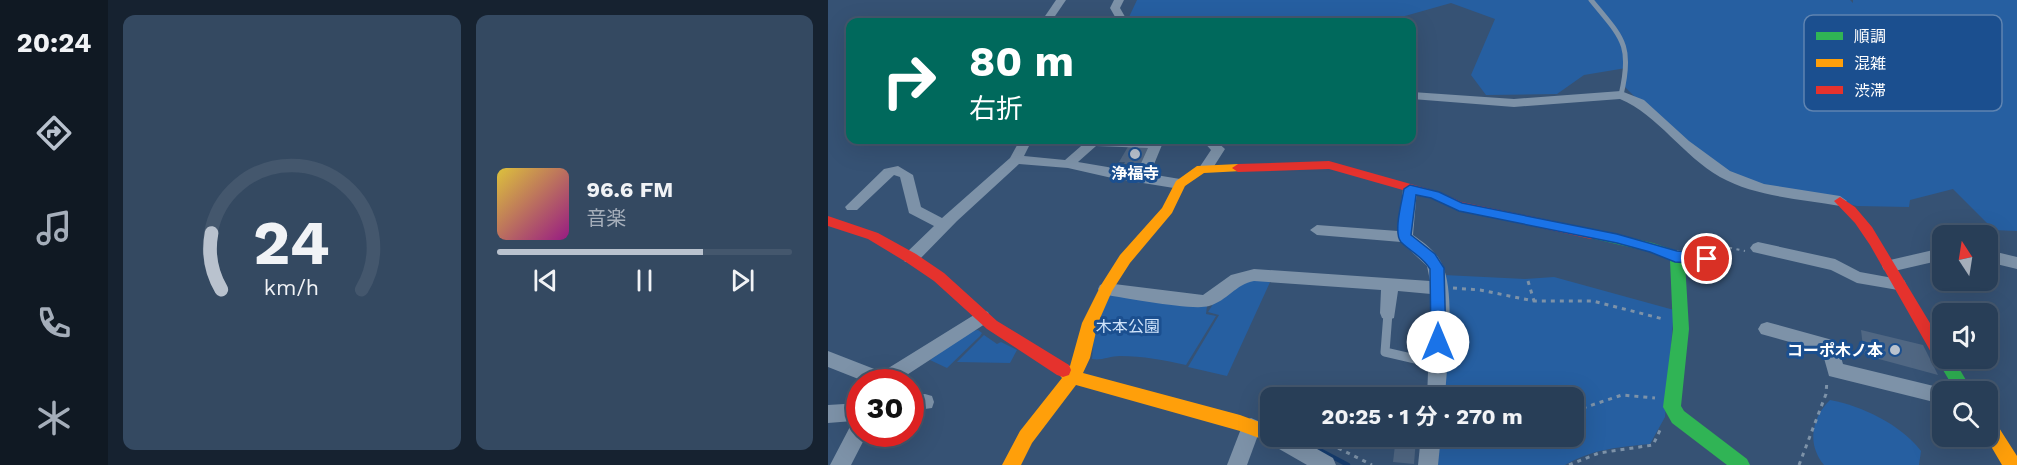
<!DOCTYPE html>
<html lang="ja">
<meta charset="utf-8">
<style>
:root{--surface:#283e57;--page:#344961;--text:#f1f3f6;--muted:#a5aeba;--line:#44576d;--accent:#b9c2ce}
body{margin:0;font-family:"Work Sans","Noto Sans JP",sans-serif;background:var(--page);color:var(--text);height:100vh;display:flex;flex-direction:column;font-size:22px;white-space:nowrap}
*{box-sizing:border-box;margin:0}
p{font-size:20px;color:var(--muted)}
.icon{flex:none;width:33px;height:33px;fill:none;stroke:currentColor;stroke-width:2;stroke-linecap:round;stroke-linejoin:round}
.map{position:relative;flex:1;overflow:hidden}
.sheet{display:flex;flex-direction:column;gap:15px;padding:15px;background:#162230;width:720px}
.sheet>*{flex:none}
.hud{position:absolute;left:18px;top:18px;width:570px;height:126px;border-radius:12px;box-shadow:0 6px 24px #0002,0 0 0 2px var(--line);background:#00695c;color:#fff;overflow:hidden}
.needle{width:39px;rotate:348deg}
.fabs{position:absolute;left:1104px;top:225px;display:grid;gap:12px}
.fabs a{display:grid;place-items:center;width:66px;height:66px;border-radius:12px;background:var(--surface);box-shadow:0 6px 24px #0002,0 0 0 2px var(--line);font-size:30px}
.speed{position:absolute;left:18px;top:369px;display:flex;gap:12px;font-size:30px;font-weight:700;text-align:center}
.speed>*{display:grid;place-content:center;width:78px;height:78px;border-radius:50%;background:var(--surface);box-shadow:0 6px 24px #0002,0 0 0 2px var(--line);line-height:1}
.speed .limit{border:9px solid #d22;background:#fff;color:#111}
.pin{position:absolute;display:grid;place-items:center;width:51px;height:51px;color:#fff;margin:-26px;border:3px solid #fff;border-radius:50%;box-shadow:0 2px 6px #0007}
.me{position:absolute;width:66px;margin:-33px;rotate:0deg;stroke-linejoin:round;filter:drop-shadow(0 0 4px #0008)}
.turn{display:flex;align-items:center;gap:21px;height:126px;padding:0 24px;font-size:27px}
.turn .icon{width:78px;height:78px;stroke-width:2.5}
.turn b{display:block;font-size:42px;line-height:51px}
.sheet .card{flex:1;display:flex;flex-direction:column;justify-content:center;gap:9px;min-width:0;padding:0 21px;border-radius:12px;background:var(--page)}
.sheet .dial{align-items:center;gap:0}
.dial svg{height:156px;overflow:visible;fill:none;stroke:var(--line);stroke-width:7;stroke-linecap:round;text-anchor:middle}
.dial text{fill:var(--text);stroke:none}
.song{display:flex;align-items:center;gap:18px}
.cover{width:72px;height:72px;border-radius:9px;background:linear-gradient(135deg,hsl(50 70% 55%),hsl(310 70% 35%))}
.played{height:6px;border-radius:3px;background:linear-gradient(90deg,var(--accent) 70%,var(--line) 70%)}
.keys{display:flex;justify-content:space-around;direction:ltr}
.sheet .tiles{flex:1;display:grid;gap:15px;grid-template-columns:repeat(2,1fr)}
.trip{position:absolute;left:432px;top:387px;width:324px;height:60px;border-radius:12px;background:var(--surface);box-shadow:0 6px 24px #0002,0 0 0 2px var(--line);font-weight:700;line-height:60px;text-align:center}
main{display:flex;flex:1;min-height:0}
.menu{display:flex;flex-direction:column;width:108px;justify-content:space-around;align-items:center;background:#101923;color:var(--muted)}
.menu .icon{width:42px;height:42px}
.menu .on{color:var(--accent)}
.menu b{font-size:27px;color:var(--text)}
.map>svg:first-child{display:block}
.green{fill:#265fa1}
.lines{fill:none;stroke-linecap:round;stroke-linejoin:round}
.stream{stroke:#153c6e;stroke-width:4.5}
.building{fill:#506783}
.path-far1{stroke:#7d92a8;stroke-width:2;stroke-dasharray:3 4.5;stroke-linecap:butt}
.path{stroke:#7d92a8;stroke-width:3;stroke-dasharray:4 5;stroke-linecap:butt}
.lane-far1{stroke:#7d92a8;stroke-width:5}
.lane{stroke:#7d92a8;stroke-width:9}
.street{fill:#7d92a8;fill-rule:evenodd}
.fast{fill:#30b455;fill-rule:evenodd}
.slow{fill:#ff9f0a;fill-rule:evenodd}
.jam{fill:#e5322d;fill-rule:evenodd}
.route{fill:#1a73e8;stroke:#114b97;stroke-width:1.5}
.poi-dot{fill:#b9c2ce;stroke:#1b4f8f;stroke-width:2}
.labels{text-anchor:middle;stroke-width:6;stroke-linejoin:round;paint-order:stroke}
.poi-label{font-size:16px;font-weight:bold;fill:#fff;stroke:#1b4f8f}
.park-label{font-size:16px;fill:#cfe3fa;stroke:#1b4f8f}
.key{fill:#1b4f8f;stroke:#5f84b1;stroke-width:1.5}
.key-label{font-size:16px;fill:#fff}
</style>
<main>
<nav class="menu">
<b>20:24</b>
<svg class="icon on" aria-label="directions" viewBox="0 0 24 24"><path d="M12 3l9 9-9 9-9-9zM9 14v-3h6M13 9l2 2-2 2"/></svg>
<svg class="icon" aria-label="music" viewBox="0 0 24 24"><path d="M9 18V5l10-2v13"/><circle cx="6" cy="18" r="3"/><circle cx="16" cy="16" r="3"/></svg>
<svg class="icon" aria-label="phone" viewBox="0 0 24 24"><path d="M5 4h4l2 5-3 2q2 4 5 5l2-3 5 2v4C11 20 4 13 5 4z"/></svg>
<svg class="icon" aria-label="climate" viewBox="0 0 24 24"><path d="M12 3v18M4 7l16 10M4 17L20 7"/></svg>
</nav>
<section class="sheet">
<div class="tiles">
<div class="card dial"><svg viewBox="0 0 100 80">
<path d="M14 69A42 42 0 1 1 86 69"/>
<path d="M14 69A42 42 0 0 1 9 40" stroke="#b9c2ce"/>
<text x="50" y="56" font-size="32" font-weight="700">24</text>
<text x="50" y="72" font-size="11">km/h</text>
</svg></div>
<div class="card">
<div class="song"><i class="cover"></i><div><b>96.6 FM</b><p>音楽</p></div></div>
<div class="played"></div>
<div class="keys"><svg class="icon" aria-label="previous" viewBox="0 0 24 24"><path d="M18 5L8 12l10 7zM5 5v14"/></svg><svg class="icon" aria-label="pause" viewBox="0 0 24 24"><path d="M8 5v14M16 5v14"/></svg><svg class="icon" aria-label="next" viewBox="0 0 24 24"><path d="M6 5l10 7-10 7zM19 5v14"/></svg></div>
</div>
</div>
</section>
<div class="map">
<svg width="1189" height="465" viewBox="0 0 1189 465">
<rect width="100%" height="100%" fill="#365274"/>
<g class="green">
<polygon points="309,0 1022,0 1025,3 1025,0 1189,0 1189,231 1166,230 1125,189 1082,200 1081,207 1029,206 934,185 898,172 808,98 793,83 798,68 756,75 729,94 658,95 643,75 667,19 623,3 577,16 574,22 306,22 301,17"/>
<path d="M 616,275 L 697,279 L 726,277 L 846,310 L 837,417 L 822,444 C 792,447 764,449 737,465 L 609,465 L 610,437 L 746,436 L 746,398 L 612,397 Z"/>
<polygon points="443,280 399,376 360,367 391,315 380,312 389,298 407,281"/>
<path d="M 282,294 L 379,306 L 378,314 L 388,316 L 358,365 C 336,360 315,356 292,356 C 282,356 273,361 264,359 L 267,323 Z"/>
<polygon points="150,330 154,333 152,336 119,368 102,360 142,331"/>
<polygon points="156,335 169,344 173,342 189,350 182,363 129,362"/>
<path d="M 1002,400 C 1034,406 1072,424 1093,451 L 1091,465 L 996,465 C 979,445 983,418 1002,400 Z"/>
</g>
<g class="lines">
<polyline class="stream" points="484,446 520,465"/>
</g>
<g class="building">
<polygon points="301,145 323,146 313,163 296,164 297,162 291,162"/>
<polygon points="1033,330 1095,345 1110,375 1036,355"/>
<polygon points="568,437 588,439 586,464 565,462"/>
</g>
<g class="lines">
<polyline class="path-far1" points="884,249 884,244 917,251"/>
<g class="path">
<polyline points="700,281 706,301"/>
<polyline points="625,288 652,290 706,301 765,301 835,319"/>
<polyline points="746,411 794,395 827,398"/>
<polyline points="486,436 544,465"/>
<polyline points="741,465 771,453 825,445 834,426"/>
<polyline points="971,465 998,394 999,380"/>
</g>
<path class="lane-far1" d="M 763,0 C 794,38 805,44 793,95"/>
<polyline class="lane" points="560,313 557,352 609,364"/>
<g class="street">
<polygon points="228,0 238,0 223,22 213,22"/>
<polygon points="286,0 296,0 292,8 300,22 290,22 282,8"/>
<path d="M 793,91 L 816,100 L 861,141 L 902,171 L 936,184 L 1012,196 L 1019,201 L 1012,206 C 973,199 928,197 892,177 C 855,156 830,115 792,99 L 686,107 L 584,99 L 584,92 L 686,99 Z"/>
<path d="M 192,140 L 204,140 L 196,156 L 237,160 L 260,140 L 336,140 L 322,174 L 352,179 L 359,184 L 352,189 L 284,178 L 240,168 L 191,164 L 129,221 L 89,262 L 77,262 L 75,258 L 77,254 L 106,226 L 81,213 L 72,177 L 66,175 L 29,210 L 19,210 L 17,207 L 56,169 L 70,166 L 85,175 L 93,207 L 114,218 L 182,158 ZM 268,146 L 320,148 L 309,172 L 250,162 Z"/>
<polygon points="374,140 387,140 397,149 383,171 378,172 371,168 383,150"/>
<path d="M 582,184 L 589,189 L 585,235 C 596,243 608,251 614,264 C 628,293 619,364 617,398 L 599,398 L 603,294 L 570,291 L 566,318 L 560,320 L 554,318 L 552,313 L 553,290 L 426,281 C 408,284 399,301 381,306 C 365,311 299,298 278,295 L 272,293 L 270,289 L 272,285 L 278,283 L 375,295 L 403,275 L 426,269 L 602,281 L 599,266 L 573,242 L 489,235 L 482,230 L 489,225 L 570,231 L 575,189 Z"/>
<polygon points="930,242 1007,259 1032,272 1076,280 1078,284 1076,288 1070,290 1029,283 1003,270 925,252 922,248 925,244"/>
<polygon points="1114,248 1114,260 1062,272 1056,270 1054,266 1056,262 1062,260"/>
<polygon points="847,250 885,255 887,259 885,263 879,265 842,260 839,256 842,252"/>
<polygon points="1160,250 1189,257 1189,269 1160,262"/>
<polygon points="154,310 160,312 162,317 160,322 68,382 38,382 0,367 0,351 54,372"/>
<polygon points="939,322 1008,341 1015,364 1114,388 1121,392 1114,392 1114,404 1001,376 994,351 933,334 930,329 933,324"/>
<polygon points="97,394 104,396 106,402 104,408 82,411 82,395"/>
<polygon points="32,403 32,434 39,434 23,465 2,465 25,421 0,423 0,405"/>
<polygon points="423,418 430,421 433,427 419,465 399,465 416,421"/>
<polygon points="442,428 442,436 466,436 505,458 508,465 479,465 439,442 436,436 439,430"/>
<polygon points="593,436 613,436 610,465 590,465"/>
</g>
<g class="fast">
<polygon points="763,229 825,243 852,252 857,262 861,329 853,406 856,411 919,459 922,465 899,465 844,423 835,407 845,329 842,260 823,252 758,237 756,234 758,231"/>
<polygon points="1114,352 1114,358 1125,358 1145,392 1128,392 1108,358 1110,353"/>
</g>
<g class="slow">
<polygon points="410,164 414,165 416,168 414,171 376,173 357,186 344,213 302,263 284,291 270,323 262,358 255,373 412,415 442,426 442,436 450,436 448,440 442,442 412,431 248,385 204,443 193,465 174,465 192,431 234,378 227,370 229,365 235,363 242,366 254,323 273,285 292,255 334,208 348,181 369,166"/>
<polygon points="1160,418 1166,420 1189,456 1189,465 1174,465 1157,436 1160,436"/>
</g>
<g class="jam">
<polygon points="501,161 611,192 634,202 763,229 770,234 763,239 631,210 603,198 501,169 410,172 404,168 410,164"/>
<polygon points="1012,197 1027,207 1044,227 1114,343 1114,358 1121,358 1120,361 1114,363 1108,361 1042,245 1027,223 1006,201"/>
<polygon points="0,216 50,233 88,254 116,273 169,321 241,365 243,370 241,375 235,377 229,375 159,329 106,281 78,262 40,239 0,226"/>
</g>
</g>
<path class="route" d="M 582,185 L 611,192 L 634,203 L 789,234 L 849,251 L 879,254 L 887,259 L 879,264 L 847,262 L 822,252 L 789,243 L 631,211 L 603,198 L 588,195 L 583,235 L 607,254 L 616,268 L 618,342 L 616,347 L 610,349 L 605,347 L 603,342 L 602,269 C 595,257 583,252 573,242 C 565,233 574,201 576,189 Z"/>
<g class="poi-dot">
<circle cx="307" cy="154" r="6"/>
<circle cx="1067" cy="350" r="6"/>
</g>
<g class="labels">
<g class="poi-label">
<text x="307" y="179">浄福寺</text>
<text x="1055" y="356" text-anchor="end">コーポ木ノ本</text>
</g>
<g class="park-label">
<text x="300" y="332">木本公園</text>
</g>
</g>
<rect x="976" y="15" width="198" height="96" rx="9" class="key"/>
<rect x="988" y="32" width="27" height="8" fill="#30b455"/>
<rect x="988" y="59" width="27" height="8" fill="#ff9f0a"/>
<rect x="988" y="86" width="27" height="8" fill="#e5322d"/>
<g class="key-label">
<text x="1026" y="42">順調</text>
<text x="1026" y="69">混雑</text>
<text x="1026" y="96">渋滞</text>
</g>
</svg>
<div class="fabs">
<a><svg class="needle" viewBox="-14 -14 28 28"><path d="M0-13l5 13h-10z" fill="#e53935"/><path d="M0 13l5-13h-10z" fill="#a5aeba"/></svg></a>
<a><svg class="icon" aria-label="sound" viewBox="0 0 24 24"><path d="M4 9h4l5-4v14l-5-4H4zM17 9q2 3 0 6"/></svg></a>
<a><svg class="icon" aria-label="search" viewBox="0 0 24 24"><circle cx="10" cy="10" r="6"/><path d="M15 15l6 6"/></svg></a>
</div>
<div class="speed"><div class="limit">30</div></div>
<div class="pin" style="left:879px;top:259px;background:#d93025"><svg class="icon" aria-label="arrive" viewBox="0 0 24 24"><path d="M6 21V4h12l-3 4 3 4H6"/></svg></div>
<svg class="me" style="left:610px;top:342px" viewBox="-20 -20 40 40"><circle r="19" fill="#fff"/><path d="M0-13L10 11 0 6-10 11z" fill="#1a73e8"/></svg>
<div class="trip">20:25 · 1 分 · 270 m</div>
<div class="hud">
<div class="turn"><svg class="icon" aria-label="right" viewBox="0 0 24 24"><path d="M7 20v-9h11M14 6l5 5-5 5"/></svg><div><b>80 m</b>右折</div></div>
</div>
</div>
</main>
